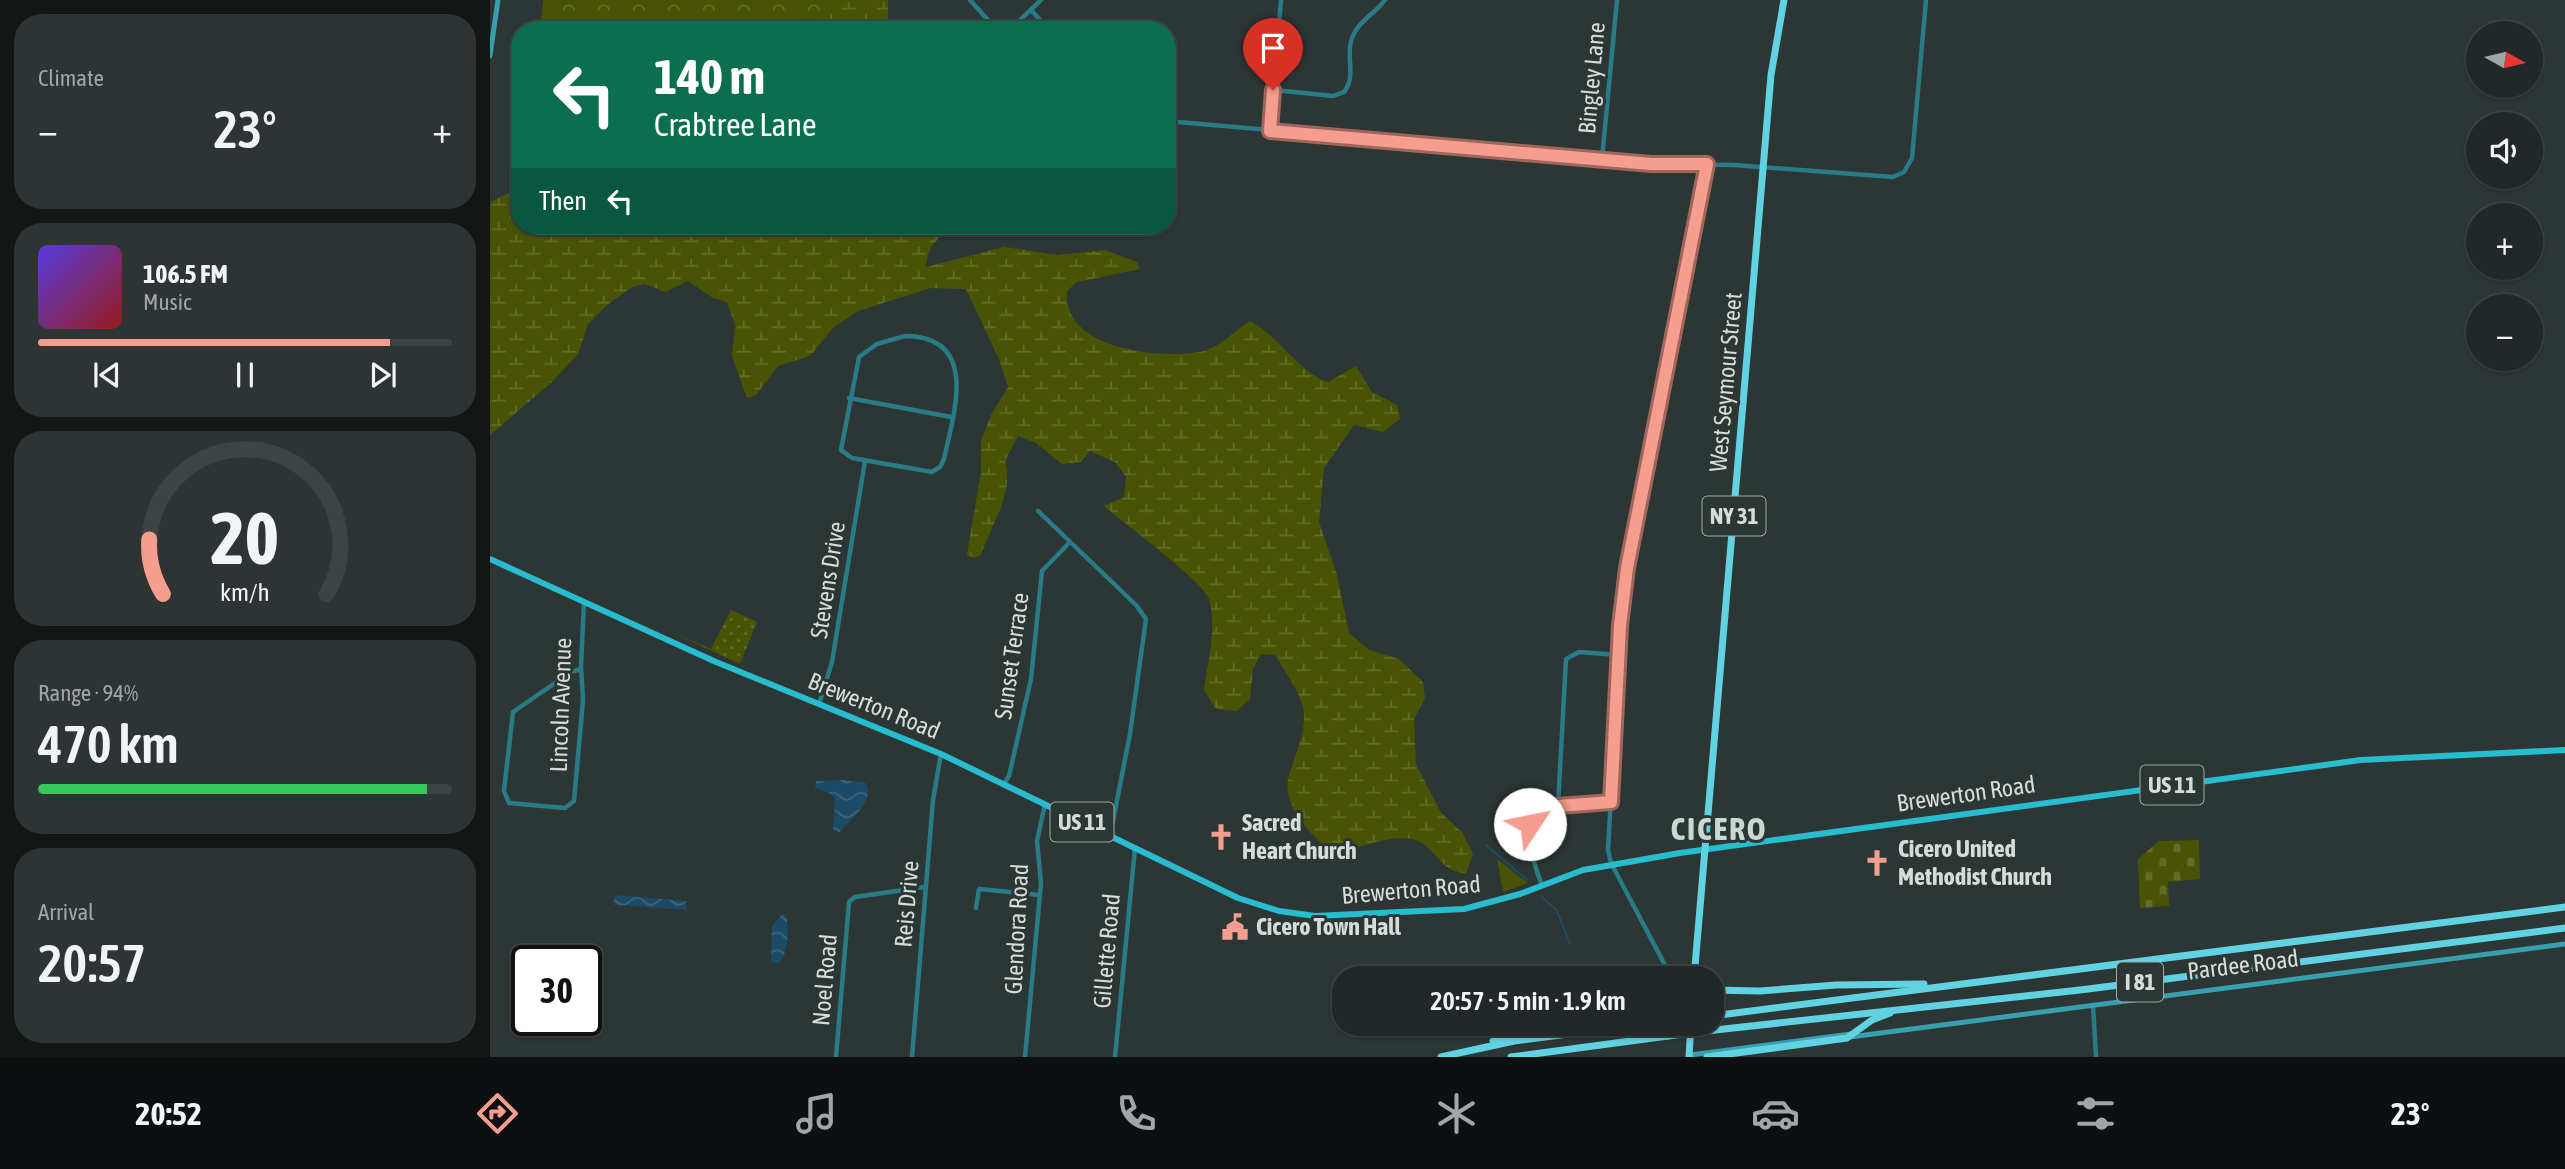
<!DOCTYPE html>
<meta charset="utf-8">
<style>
:root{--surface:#212827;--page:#2d3433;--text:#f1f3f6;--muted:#a2a6a7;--line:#3e4444;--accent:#f59d8e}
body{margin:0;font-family:"Asap Condensed",sans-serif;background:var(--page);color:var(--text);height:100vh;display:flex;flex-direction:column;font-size:26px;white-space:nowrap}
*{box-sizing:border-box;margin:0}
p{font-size:23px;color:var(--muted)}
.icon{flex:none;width:38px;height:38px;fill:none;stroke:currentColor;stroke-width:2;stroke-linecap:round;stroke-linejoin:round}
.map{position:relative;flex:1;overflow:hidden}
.details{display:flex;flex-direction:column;gap:14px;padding:14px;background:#121615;width:490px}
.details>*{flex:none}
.hud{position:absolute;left:21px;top:21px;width:665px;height:214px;border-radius:28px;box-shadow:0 2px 5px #0004,0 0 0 2px var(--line);background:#0b6e4f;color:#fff;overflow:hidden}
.needle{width:46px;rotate:98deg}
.fabs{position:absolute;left:1976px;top:21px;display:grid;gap:14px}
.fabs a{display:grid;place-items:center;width:77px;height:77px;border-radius:50%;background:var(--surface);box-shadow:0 2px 5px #0004,0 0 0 2px var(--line);font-size:35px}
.speed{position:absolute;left:21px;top:945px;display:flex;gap:14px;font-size:35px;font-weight:700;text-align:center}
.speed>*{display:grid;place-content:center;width:91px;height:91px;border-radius:50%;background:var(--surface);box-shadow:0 2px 5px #0004,0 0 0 2px var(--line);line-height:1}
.speed .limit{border:4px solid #111;border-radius:10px;background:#fff;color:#111}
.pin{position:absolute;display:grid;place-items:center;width:60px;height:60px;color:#fff;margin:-72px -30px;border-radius:50% 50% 50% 0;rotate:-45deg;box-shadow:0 0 7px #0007}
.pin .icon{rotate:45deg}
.me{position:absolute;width:77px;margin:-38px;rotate:56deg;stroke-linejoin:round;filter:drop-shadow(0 0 5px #0008)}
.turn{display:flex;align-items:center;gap:24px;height:147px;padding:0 28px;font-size:32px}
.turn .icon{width:91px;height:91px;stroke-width:2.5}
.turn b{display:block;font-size:49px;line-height:60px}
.then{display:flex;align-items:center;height:66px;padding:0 28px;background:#0003;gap:14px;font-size:26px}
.big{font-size:52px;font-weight:600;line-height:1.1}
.details .card{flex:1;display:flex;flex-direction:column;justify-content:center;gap:10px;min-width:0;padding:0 24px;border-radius:28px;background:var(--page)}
.details .dial{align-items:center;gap:0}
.dial svg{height:182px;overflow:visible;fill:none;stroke:var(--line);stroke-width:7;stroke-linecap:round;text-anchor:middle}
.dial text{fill:var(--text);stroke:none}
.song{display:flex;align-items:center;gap:21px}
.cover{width:84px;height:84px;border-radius:10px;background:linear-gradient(135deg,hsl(250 70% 55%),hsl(0 70% 35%))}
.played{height:7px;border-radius:4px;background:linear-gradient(90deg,var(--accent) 85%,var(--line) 85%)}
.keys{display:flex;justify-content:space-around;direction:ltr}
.heat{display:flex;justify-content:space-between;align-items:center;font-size:38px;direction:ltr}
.charge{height:10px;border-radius:5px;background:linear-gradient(90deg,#34c759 94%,var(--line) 0)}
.trip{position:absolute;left:842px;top:966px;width:392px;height:70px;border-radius:28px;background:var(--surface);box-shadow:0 2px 5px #0004,0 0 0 2px var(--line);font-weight:600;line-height:70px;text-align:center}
.tab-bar{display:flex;height:112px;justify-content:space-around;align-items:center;background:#0d1010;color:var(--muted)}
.tab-bar .icon{width:49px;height:49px}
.tab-bar .active{color:var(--accent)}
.tab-bar b{font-size:32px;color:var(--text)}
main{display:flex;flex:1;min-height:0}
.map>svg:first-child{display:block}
.grass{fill:url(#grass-dots)}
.forest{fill:url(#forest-crowns)}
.wetland{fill:url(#wetland-marsh)}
.cemetery{fill:url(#cemetery-stones)}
.green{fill:#485404}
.water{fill:url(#water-waves)}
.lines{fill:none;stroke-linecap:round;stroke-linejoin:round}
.stream{stroke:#1c4b67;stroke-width:2}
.street{stroke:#297b87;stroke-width:4.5}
.secondary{stroke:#379fae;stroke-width:5}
.primary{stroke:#27bdcf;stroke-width:6}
.highway{stroke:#61d2e2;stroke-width:7}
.highway-bridge{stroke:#61d2e2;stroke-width:7}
.route-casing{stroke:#9f665c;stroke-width:18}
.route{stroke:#f59d8e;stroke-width:12}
.labels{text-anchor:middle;stroke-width:6;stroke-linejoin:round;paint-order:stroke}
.shield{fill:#2c3634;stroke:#a3aaa8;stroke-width:2}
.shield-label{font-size:23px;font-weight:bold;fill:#d6dcda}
.street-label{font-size:24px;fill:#d6dcda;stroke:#2c3634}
.poi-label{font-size:24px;font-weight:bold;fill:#d6dcda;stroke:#2c3634;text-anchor:start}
.district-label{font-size:32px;font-weight:bold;letter-spacing:2px;fill:#cad7d3;stroke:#2c3634}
</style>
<main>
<section class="details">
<div class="card"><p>Climate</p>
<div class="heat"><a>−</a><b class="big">23°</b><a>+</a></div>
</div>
<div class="card">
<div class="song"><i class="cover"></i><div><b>106.5 FM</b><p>Music</p></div></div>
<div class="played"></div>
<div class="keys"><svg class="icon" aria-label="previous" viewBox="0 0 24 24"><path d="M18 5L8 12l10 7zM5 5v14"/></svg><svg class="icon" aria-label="pause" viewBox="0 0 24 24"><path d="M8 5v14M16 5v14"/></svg><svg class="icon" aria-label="next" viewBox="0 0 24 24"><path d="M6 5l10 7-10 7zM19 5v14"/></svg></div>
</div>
<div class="card dial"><svg viewBox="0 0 100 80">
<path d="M14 69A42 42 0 1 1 86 69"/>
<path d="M14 69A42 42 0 0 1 8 45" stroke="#f59d8e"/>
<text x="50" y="56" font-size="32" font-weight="700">20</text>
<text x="50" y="72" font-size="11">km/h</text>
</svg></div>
<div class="card"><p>Range · 94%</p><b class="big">470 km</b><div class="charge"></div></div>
<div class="card"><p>Arrival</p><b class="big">20:57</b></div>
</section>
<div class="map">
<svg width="2075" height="1057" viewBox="0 0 2075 1057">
<defs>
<pattern id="grass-dots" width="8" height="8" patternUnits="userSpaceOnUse" patternTransform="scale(1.75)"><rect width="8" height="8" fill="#485404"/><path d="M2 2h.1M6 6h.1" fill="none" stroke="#626c28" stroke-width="1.8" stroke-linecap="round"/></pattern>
<pattern id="forest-crowns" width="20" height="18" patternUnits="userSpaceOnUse" patternTransform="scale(1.75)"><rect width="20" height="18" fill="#485404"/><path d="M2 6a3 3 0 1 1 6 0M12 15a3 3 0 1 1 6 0" fill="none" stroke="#626c28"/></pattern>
<pattern id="wetland-marsh" width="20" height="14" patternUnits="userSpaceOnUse" patternTransform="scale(1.75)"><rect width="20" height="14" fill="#485404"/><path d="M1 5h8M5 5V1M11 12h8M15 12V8" fill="none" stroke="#626c28"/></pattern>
<pattern id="cemetery-stones" width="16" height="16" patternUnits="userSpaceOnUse" patternTransform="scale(1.75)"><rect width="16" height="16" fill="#485404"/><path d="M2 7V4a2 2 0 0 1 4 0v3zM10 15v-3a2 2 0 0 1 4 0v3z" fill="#626c28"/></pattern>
<pattern id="water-waves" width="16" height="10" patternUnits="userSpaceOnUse" patternTransform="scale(1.75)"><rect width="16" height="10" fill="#1c4b67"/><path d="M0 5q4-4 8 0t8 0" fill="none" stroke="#3c647c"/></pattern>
</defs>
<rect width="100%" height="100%" fill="#2c3634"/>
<polygon class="grass" points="241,610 267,622 250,664 179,631 221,649"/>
<polygon class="forest" points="53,0 346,0 342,9 310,21 276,23 265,30 259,30 241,19 185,30 50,30"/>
<g class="wetland">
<polygon points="346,0 398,0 398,30 265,30 276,23 310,21 342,9"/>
<polygon points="241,19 259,30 185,30"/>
<path d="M 30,188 L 30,226 L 467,226 C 448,237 437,245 436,267 L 514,247 L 567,255 L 615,250 L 647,262 L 650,269 L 587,282 L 577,291 C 572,350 670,359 710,352 C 731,347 743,332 760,321 C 790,337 809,373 838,382 L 866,366 L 882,392 L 907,405 L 910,419 L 893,432 L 864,425 L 834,468 L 829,522 L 847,575 L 859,633 L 879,650 L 909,659 L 933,682 L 935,698 L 924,719 L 926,764 L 951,813 L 972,832 L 983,854 L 976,874 C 947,868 952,856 932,843 C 910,829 868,849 845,854 C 823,838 790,805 799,775 C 805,755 815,736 814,713 C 812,694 795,672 785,655 L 771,654 L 763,669 L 760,699 L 747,711 L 726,709 L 714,690 C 718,661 727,627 719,599 C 713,581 632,522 614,506 L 634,497 L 636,477 L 625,462 L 600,451 L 591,462 L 572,464 L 546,443 L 528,436 L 515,461 C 524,495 501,524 491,555 L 484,558 L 477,555 L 491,471 L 491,441 L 502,413 L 518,387 L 509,359 L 476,289 L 441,288 L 368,311 L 343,328 L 320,356 L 288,366 L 266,395 L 257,398 L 242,356 L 245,325 L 237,302 L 223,298 L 198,281 L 176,292 L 154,284 L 142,287 L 117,305 L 98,324 L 88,354 L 62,382 L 0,435 L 0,202 Z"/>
</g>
<polygon class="cemetery" points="1709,840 1710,879 1678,882 1679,906 1650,908 1648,859 1669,841"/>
<polygon class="green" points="1007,859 1038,883 1013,892"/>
<g class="water">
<path d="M 355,780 L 376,783 C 385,802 361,819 349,833 L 343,830 L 345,799 L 341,794 L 325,788 L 326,781 Z"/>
<polygon points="124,895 196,901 197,910 124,905"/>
<path d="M 292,914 L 296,914 C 299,928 299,952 289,963 L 281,962 L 282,926 Z"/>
</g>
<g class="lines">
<g class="stream">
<polyline points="996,845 1037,880"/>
<polyline points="1051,896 1067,911 1080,944"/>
<polyline points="980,1037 984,1030 1008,1024"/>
</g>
<g class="street">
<polyline points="480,0 507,30"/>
<polyline points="541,10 559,30"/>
<polyline points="520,30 551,0"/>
<path d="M 784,90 L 843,96 L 854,92 C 867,76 855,56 862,38 C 868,21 885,14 895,0"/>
<polyline points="677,121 1161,164 1244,165 1403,177 1414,172 1422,158 1436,0"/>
<polyline points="780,131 791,0"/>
<polyline points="1112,159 1127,0"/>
<path d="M 415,336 C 490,336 464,413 454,459 L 450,467 L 442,472 L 362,458 L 351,450 L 369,357 L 387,344 Z"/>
<polyline points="359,398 461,417"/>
<polyline points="548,511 646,605 656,619 640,734 620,836"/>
<polyline points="91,669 81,672 23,712 14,791 19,803 75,808 84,801 93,700 91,666 94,602"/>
<polyline points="329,704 342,662 375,461"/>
<polyline points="514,784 519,776 541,679 552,571 580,542"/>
<polyline points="1068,806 1076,659 1089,652 1128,655"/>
<path d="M 1052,885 C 1044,865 1027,815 1055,807 L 1121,802"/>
<polyline points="486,908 489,889 550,895"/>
<polyline points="1204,972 1176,967 1121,863 1118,850 1132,601 1217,164"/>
<polyline points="1603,1005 1606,1057"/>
<polyline points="346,1057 359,902 365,897 435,887"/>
<polyline points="422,1057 443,800 451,754"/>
<polyline points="535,1057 551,883 547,841 555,804"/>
<polyline points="625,1057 645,848"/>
</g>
<g class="secondary">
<polyline points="0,56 8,0"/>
<polyline points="1360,1037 2075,944"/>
<polyline points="1200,1055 1361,1034"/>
</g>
<polyline class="primary" points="0,559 226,662 451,754 748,898 789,911 825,916 974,909 1030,894 1093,870 1190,853 1871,760 2075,750"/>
<g class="highway">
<polyline points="1204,978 1281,75 1294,0"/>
<polyline points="1222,990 1270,991 1346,985 1434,984"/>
<polyline points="1222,1016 2075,907"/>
<polyline points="1225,1030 1590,990 2075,928"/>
<polyline points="1003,1041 1056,1024"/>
<polyline points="951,1057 1024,1041 1156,1024"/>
<polyline points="1021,1057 1178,1036"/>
<polyline points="1199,1057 1201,1024"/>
<polyline points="1217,1057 1357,1038 1382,1020 1400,1013"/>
</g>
<polyline class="highway-bridge" points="1178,1036 1225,1030"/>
</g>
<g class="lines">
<defs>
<polyline id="route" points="783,90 780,131 1161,164 1217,164 1137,568 1130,626 1121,802 1055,807 1045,811 1040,824"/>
</defs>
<use href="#route" class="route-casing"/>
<use href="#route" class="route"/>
</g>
<defs>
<symbol id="church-bare" viewBox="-9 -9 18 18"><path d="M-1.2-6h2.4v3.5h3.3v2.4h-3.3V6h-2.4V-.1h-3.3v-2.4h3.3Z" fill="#f59d8e" stroke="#2c3634" stroke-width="2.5" paint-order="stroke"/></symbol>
<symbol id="civic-bare" viewBox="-9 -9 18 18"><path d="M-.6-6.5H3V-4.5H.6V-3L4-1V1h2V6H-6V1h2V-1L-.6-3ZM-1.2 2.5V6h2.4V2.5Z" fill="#f59d8e" stroke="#2c3634" stroke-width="2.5" paint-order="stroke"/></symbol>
</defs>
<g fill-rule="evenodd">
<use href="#church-bare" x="712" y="818" width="38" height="38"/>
<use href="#church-bare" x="1368" y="844" width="38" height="38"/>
<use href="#civic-bare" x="726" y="908" width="38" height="38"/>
</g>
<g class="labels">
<g class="shield">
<rect x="1212.5" y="496.5" width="63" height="39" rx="5"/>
<rect x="1650.5" y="765.5" width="63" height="39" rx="5"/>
<rect x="560.5" y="802.5" width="63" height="39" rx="5"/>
<rect x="1627" y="962.5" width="46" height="39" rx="5"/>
</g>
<g class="shield-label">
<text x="1244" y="524">NY 31</text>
<text x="1682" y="793">US 11</text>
<text x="592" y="830">US 11</text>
<text x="1650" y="990">I 81</text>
</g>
<g class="street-label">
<text transform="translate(1102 78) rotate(-85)" y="8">Bingley Lane</text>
<text transform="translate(1236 382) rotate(-85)" y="8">West Seymour Street</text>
<text transform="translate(338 580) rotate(-81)" y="8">Stevens Drive</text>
<text transform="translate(522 656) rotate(-82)" y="8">Sunset Terrace</text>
<text transform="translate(71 705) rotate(-88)" y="8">Lincoln Avenue</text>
<text transform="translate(384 706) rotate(22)" y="8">Brewerton Road</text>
<text transform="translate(1476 794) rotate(-8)" y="8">Brewerton Road</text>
<text transform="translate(921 890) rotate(-5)" y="8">Brewerton Road</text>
<text transform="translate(417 904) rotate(-85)" y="8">Reis Drive</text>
<text transform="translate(527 929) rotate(-87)" y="8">Glendora Road</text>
<text transform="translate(617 951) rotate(-85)" y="8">Gillette Road</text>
<text transform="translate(1753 965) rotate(-7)" y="8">Pardee Road</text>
<text transform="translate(335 980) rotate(-85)" y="8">Noel Road</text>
</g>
<g class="poi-label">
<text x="752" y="831">Sacred<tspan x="752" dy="28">Heart Church</tspan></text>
<text x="1408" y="857">Cicero United<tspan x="1408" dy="28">Methodist Church</tspan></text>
<text x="766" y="935">Cicero Town Hall</text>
</g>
<g class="district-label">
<text x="1229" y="840">CICERO</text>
</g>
</g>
</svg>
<div class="fabs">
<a><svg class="needle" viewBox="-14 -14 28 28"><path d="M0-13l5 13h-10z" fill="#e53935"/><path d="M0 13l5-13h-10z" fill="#a2a6a7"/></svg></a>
<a><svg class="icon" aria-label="sound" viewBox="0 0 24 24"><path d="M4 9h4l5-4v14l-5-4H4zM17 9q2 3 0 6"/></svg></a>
<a>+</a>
<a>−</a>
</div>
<div class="speed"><div class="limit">30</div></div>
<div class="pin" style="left:783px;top:90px;background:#d93025"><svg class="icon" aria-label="arrive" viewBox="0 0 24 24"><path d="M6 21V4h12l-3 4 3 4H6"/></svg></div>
<svg class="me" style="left:1040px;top:824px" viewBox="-20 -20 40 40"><circle r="19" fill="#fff"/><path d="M0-13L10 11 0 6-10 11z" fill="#f59d8e"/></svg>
<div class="trip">20:57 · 5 min · 1.9 km</div>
<div class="hud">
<div class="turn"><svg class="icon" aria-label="left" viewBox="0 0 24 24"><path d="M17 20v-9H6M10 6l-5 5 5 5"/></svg><div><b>140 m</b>Crabtree Lane</div></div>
<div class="then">Then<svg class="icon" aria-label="left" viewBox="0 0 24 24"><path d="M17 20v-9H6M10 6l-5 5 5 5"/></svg></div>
</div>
</div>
</main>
<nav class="tab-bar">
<b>20:52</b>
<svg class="icon active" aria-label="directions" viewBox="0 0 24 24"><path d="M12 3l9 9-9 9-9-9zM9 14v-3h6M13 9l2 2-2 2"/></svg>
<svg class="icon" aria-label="music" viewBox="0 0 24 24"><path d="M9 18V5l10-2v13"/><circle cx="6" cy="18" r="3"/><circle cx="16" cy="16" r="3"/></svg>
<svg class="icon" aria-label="phone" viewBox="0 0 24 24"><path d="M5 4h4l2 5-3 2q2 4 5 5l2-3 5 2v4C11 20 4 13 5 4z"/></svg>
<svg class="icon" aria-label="climate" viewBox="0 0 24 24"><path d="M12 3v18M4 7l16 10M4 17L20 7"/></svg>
<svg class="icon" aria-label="car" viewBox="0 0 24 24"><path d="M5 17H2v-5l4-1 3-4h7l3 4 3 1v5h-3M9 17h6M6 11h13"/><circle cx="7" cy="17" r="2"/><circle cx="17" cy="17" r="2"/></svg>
<svg class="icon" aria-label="filters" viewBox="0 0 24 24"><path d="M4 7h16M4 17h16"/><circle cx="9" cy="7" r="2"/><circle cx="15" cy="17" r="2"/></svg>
<b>23°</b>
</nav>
